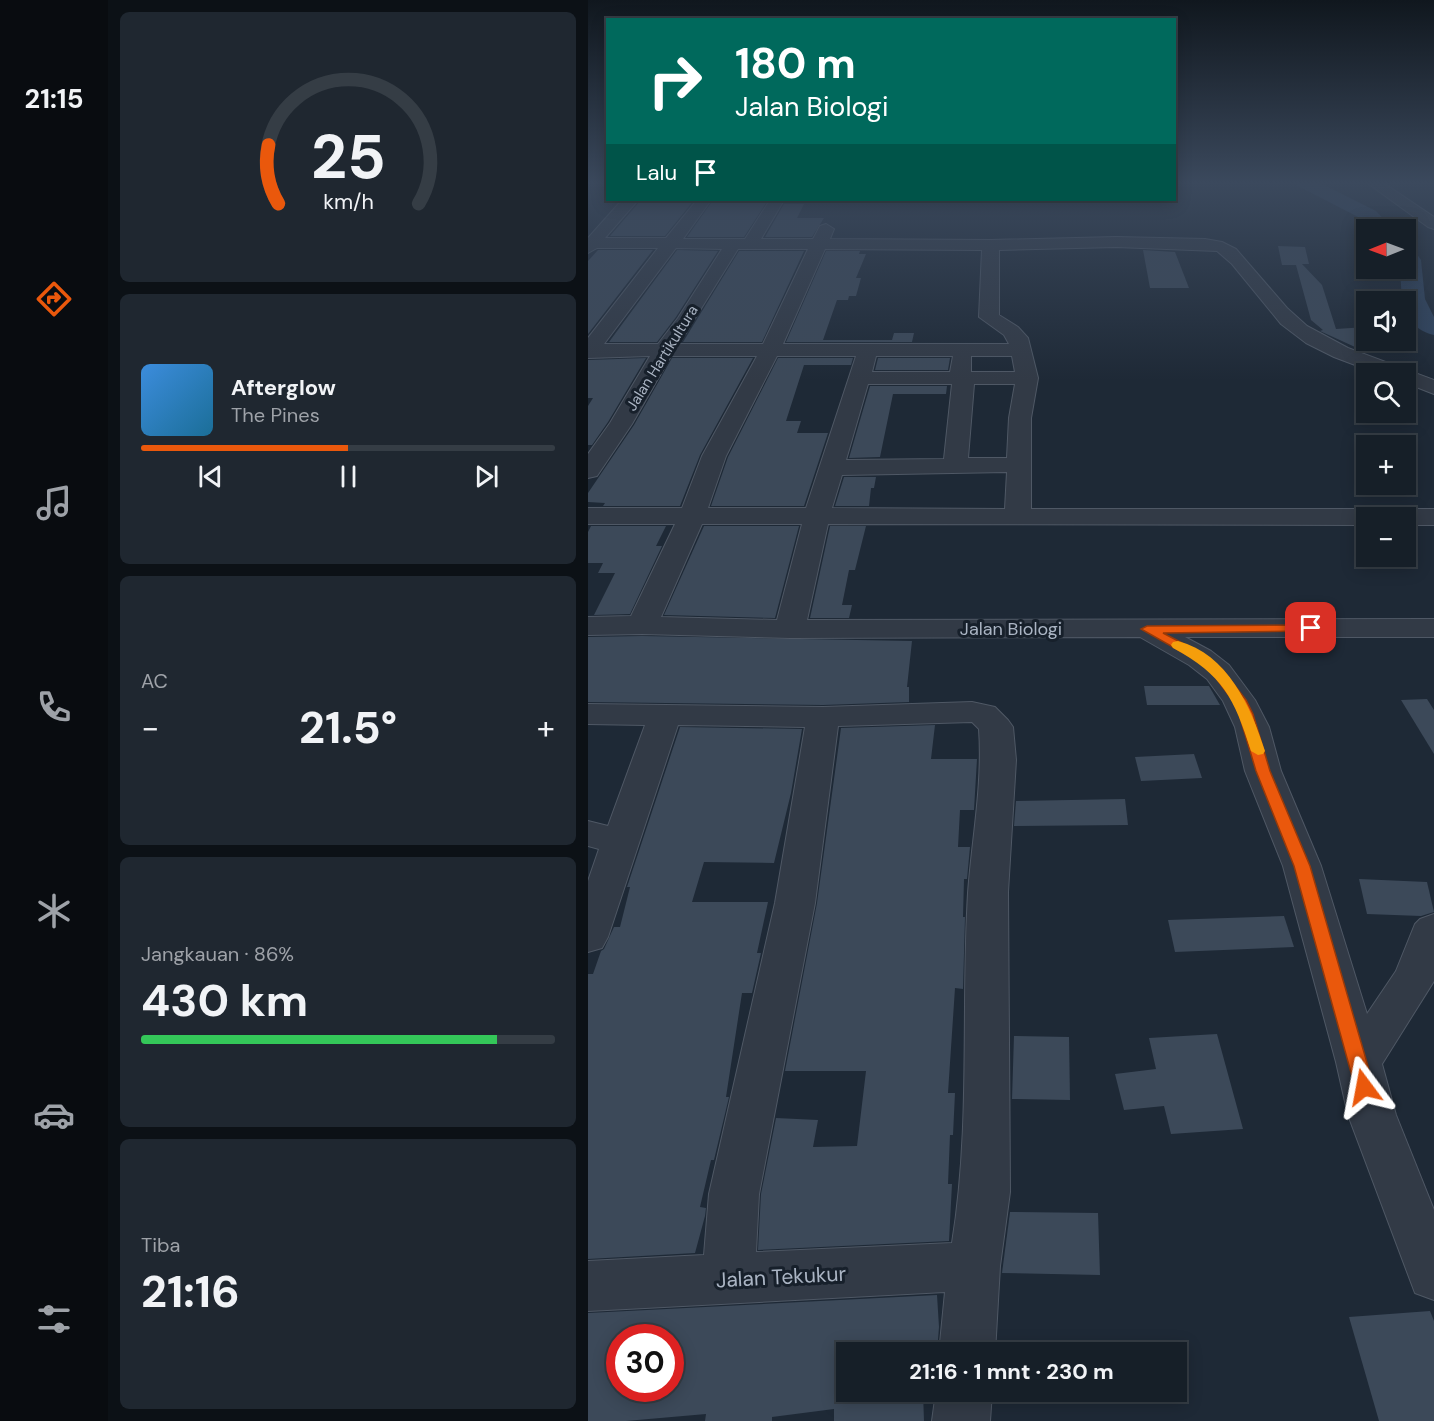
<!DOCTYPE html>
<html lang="id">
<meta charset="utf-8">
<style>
:root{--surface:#161f28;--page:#1f2730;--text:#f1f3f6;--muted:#9ea2a8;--line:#353d45;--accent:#ea580c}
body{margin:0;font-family:"DM Sans",sans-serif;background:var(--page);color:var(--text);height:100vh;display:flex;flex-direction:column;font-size:22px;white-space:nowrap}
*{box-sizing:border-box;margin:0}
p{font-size:20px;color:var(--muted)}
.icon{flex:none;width:33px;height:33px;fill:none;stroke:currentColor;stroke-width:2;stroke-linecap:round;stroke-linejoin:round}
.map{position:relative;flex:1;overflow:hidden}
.sheet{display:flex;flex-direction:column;gap:12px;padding:12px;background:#0c1116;width:480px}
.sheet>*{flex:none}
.banner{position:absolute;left:18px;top:18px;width:570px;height:183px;border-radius:0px;box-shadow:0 3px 15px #0003,0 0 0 2px var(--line);background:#00695c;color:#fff;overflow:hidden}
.needle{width:39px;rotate:269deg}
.controls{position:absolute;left:768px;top:219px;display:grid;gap:12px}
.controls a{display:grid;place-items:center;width:60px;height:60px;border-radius:0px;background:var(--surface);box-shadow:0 3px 15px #0003,0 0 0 2px var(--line);font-size:30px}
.speed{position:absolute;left:18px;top:1324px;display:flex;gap:12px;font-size:30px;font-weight:700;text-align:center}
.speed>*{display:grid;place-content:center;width:78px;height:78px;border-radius:50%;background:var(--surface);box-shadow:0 3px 15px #0003,0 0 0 2px var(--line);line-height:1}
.speed .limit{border:9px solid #d22;background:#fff;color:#111}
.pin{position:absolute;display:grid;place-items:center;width:51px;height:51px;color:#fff;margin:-26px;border-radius:12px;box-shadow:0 3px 9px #0006}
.me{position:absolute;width:66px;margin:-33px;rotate:347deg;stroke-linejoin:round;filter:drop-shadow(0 0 4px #0008)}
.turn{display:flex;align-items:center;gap:21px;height:126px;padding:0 30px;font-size:27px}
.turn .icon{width:78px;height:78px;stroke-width:2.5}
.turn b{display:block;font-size:42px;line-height:51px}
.then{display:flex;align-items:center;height:57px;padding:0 30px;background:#0003;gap:12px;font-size:22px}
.big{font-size:45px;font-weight:700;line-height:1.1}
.sheet .widget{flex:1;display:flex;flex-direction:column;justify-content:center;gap:9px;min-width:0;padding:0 21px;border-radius:9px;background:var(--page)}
.sheet .dial{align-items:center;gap:0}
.dial svg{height:156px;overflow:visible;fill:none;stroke:var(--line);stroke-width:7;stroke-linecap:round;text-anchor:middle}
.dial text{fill:var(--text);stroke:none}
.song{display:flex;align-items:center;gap:18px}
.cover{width:72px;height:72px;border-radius:9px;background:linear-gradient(135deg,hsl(210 70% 55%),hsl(200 70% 35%))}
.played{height:6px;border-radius:3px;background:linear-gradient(90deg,var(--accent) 50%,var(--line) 50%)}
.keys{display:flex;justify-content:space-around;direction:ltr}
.heat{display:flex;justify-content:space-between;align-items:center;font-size:33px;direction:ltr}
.charge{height:9px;border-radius:4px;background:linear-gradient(90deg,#34c759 86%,var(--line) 0)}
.trip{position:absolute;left:248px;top:1342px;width:351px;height:60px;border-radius:0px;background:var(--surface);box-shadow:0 3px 15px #0003,0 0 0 2px var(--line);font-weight:700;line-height:60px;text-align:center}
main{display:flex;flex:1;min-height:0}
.tab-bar{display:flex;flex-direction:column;width:108px;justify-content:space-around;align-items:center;background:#090c10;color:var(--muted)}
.tab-bar .icon{width:42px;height:42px}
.tab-bar .active{color:var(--accent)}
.tab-bar b{font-size:27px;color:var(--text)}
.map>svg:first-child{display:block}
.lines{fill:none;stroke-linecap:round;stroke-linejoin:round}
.river{fill:#30445e;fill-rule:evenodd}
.building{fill:#3c4959;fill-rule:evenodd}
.minor-casing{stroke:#4f5865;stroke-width:2}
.minor{fill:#323a46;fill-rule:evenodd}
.route{fill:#ea580c;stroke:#983908;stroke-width:1.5}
.slow{fill:#f59e0b}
.labels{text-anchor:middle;stroke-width:6;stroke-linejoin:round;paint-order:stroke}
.far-street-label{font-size:15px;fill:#abb5c4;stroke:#17202b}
.street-label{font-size:18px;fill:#abb5c4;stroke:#17202b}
.near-street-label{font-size:21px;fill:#abb5c4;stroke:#17202b}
</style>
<main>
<nav class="tab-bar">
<b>21:15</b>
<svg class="icon active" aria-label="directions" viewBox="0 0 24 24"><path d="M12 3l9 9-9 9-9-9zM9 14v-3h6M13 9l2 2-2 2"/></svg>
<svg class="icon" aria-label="music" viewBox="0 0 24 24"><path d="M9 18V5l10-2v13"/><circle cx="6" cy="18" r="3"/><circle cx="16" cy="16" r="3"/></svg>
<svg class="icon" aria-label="phone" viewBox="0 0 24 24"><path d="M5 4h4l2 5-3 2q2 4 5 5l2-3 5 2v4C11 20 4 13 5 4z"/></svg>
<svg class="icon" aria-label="climate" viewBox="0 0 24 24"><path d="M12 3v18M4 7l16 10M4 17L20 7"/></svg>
<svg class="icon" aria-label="car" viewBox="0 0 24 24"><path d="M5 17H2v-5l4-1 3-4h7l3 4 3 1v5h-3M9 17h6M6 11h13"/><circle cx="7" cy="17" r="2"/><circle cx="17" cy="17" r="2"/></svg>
<svg class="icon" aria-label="filters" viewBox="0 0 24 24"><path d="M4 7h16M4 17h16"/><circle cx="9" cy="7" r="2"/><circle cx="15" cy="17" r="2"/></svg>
</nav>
<section class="sheet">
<div class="widget dial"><svg viewBox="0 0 100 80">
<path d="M14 69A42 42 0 1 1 86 69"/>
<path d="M14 69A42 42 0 0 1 9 39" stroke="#ea580c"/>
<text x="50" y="56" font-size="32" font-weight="700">25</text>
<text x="50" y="72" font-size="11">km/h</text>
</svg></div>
<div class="widget">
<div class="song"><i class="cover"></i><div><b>Afterglow</b><p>The Pines</p></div></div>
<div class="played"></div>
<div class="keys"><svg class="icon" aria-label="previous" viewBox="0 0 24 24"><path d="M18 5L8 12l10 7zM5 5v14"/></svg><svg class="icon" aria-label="pause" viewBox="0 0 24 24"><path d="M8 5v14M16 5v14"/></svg><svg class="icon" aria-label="next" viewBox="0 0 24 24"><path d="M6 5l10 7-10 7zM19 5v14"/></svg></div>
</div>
<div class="widget"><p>AC</p>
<div class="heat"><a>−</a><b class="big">21.5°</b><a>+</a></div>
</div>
<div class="widget"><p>Jangkauan · 86%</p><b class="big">430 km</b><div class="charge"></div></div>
<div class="widget"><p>Tiba</p><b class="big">21:16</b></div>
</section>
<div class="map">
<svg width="846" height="1421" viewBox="0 0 846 1421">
<rect width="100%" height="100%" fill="#1e2936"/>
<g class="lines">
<g class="river">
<polygon points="707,182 730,182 788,211 806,230 784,230 774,219 710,186"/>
<path d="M 818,249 L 826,250 L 833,260 L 837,299 L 846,317 L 846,335 C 829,331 818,320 818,302 L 814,302 L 812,268 L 818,268 Z"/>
</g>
</g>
<g class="building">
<polygon points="53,200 106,200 77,236 22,236"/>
<polygon points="125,200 180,200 156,237 99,237"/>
<polygon points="196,204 216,204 209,218 236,218 224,237 177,237"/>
<polygon points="690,246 717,247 721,264 714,264 734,285 748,329 778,327 778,352 732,331 735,330 723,320 708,265 694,265"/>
<polygon points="10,250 65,250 0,334 0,261"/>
<polygon points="89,250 130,251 88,317 69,342 21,342"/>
<polygon points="555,250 587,252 601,288 562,288"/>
<polygon points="151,251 216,251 174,342 95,342"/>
<polygon points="238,251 272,251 271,254 278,254 268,278 273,278 268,296 261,296 260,300 249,300 235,340 304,340 306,333 326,333 324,342 198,342"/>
<polygon points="58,358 20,422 4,445 0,445 0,406 5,398 0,398 0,360"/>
<polygon points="84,358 165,358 112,455 92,506 15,506 17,503 0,502 0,493 46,425"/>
<polygon points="190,358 265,358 263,365 216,365 198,421 213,421 209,433 240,433 216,506 123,506 140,457"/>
<polygon points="290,358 362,358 360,370 287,370"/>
<polygon points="282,386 359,386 358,394 305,394 292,457 261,458"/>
<polygon points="256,477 288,477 286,488 283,488 281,506 247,506"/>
<polygon points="3,526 78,526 68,546 74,546 42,614 6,615 27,573 10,573 15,563 0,563 0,532"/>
<polygon points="116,526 211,526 187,618 76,615"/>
<polygon points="242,526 278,526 267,570 261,570 254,605 264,605 261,618 222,618"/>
<polygon points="54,636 324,641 319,687 321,687 321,702 235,705 0,702 0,637"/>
<polygon points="556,686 621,686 632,705 559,705"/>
<polygon points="839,699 846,710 846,754 813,700"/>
<polygon points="347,725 343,759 389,759 386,810 372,810 370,847 382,847 379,879 376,879 375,917 377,917 375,989 367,988 360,1093 367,1093 365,1135 362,1135 360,1184 364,1184 361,1241 170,1250 173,1194 188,1118 230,1120 225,1147 269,1146 278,1071 197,1071 229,903 253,728"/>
<polygon points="92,727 214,729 203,793 186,863 116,862 104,902 180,902 169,953 173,953 164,993 154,993 138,1097 141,1097 126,1160 123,1160 112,1207 118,1208 117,1216 107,1253 0,1259 0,974 5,974 13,951 16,949 26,927 32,927 42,887 39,887"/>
<polygon points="606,754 614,778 553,781 547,757"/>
<polygon points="537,799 540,825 426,826 428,801"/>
<polygon points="771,879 839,882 846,912 833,916 779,914"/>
<polygon points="696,916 706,947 587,952 580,920"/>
<polygon points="629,1034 655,1129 583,1134 576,1106 536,1110 527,1074 568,1069 561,1038"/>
<polygon points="426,1036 481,1037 482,1100 424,1099"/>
<polygon points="422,1212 510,1213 512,1275 414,1273"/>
<path d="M 349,1295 L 351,1327 L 349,1353 L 258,1353 L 258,1392 L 335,1392 L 336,1421 L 246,1421 L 246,1409 L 184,1417 L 184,1421 L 117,1421 L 118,1414 L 38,1421 L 0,1421 L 0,1313 ZM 32,1338 L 82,1338 L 82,1389 L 32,1389 Z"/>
<polygon points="842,1311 846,1321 846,1421 791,1421 761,1317"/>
</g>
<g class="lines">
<defs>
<g id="minor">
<polygon points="778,182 794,182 846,217 846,229 840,227"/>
<path d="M 34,200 L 50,200 L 17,238 L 78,238 L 109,200 L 123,200 L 95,239 L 157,239 L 182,200 L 196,200 L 173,239 L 225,239 L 232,226 L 238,224 L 246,229 L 242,239 L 403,240 L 528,237 L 617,239 L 634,242 L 648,249 L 699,308 L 719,326 L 760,348 L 846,380 L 846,394 L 818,383 L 818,374 L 791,374 L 746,357 L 718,343 L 693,324 L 644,264 L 629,251 L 528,247 L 411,250 L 411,315 L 430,327 L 440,338 L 450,378 L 443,418 L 443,509 L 846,509 L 846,525 L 818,525 L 818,518 L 778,518 L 778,525 L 240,524 L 219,620 L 846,619 L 846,637 L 597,637 L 623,651 L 641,665 L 667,700 L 681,727 L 693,771 L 733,866 L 779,1014 L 808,971 L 827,924 L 832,919 L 846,914 L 846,981 L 794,1064 L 808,1115 L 846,1210 L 846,1300 L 827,1293 L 760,1115 L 748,1062 L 695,866 L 657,771 L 647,727 L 635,701 L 619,679 L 601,665 L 552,637 L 202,638 L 54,634 L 0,635 L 0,617 L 43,616 L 87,524 L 0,524 L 0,508 L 94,508 L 114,456 L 169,356 L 83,356 L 44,424 L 9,476 L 0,478 L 0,454 L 22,423 L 62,356 L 0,358 L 0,338 L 70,248 L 9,248 L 0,253 L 0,238 ZM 88,248 L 134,249 L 90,318 L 70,344 L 16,344 ZM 150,249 L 220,249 L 175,344 L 91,344 ZM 237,249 L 394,250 L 391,317 L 416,335 L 421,344 L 195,344 ZM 189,356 L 268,356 L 218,508 L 120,508 L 138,456 ZM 288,356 L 365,356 L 362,372 L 284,372 ZM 383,356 L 424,356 L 427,372 L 383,372 ZM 280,384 L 364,384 L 356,459 L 258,460 ZM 386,384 L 427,384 L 421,418 L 419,458 L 380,458 ZM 419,472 L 417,509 L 244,508 L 254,475 ZM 114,524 L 214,524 L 189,620 L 73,617 Z"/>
<path d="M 384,702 L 407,707 L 420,720 L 425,727 L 428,760 L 420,892 L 422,1192 L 412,1266 L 407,1353 L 351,1353 L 357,1292 L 0,1311 L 0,1261 L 116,1255 L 121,1194 L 187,903 L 217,727 L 90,725 L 20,937 L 14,948 L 0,952 L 0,881 L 11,849 L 0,846 L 0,821 L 20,826 L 57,725 L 0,724 L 0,704 L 235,707 ZM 384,722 L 391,729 C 395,784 384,838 380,893 C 373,1009 383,1127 364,1243 L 168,1252 L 171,1194 L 227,903 L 250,726 Z"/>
<polygon points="348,1392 404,1392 402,1421 344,1421"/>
</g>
</defs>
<use href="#minor" class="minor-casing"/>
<use href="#minor" class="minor"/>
</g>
<linearGradient id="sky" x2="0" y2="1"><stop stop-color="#10171e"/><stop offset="0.48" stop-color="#3b495d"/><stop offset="1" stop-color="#3b495d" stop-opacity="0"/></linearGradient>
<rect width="846" height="381" fill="url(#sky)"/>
<polygon class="route" points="723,625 727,626 729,628 727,631 575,633 617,655 634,669 658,700 665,714 682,771 722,866 786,1087 783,1092 776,1095 769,1092 767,1087 706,866 668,771 651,714 645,701 625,674 608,660 553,629 559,626"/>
<path class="slow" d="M 590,641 C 640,654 663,707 677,751 L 675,754 L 670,755 L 663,751 C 646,698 635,675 585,648 L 583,645 L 585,642 Z"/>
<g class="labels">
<g class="far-street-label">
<text transform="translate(74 358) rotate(-58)" y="5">Jalan Hartikultura</text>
</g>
<g class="street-label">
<text x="423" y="635">Jalan Biologi</text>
</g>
<g class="near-street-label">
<text transform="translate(193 1277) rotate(-3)" y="7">Jalan Tekukur</text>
</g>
</g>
</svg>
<div class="controls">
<a><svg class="needle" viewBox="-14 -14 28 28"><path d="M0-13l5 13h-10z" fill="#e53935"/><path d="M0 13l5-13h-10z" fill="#9ea2a8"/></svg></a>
<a><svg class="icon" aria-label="sound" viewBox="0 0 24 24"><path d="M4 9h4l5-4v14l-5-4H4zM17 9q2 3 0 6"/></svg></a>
<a><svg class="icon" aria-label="search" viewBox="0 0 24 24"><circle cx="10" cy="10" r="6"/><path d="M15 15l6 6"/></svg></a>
<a>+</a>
<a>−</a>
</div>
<div class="speed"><div class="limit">30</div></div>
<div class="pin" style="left:723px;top:628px;background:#d93025"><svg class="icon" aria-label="arrive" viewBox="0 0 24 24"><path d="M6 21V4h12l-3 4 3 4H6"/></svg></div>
<svg class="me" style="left:776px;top:1087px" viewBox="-20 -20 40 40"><path d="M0-17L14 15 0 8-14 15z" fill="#ea580c" stroke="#fff" stroke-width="4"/></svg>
<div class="trip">21:16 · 1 mnt · 230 m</div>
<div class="banner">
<div class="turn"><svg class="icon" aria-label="right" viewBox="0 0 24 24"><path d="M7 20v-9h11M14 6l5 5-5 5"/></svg><div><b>180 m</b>Jalan Biologi</div></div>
<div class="then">Lalu<svg class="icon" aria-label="arrive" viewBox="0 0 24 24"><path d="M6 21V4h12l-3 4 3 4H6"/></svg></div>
</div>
</div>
</main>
